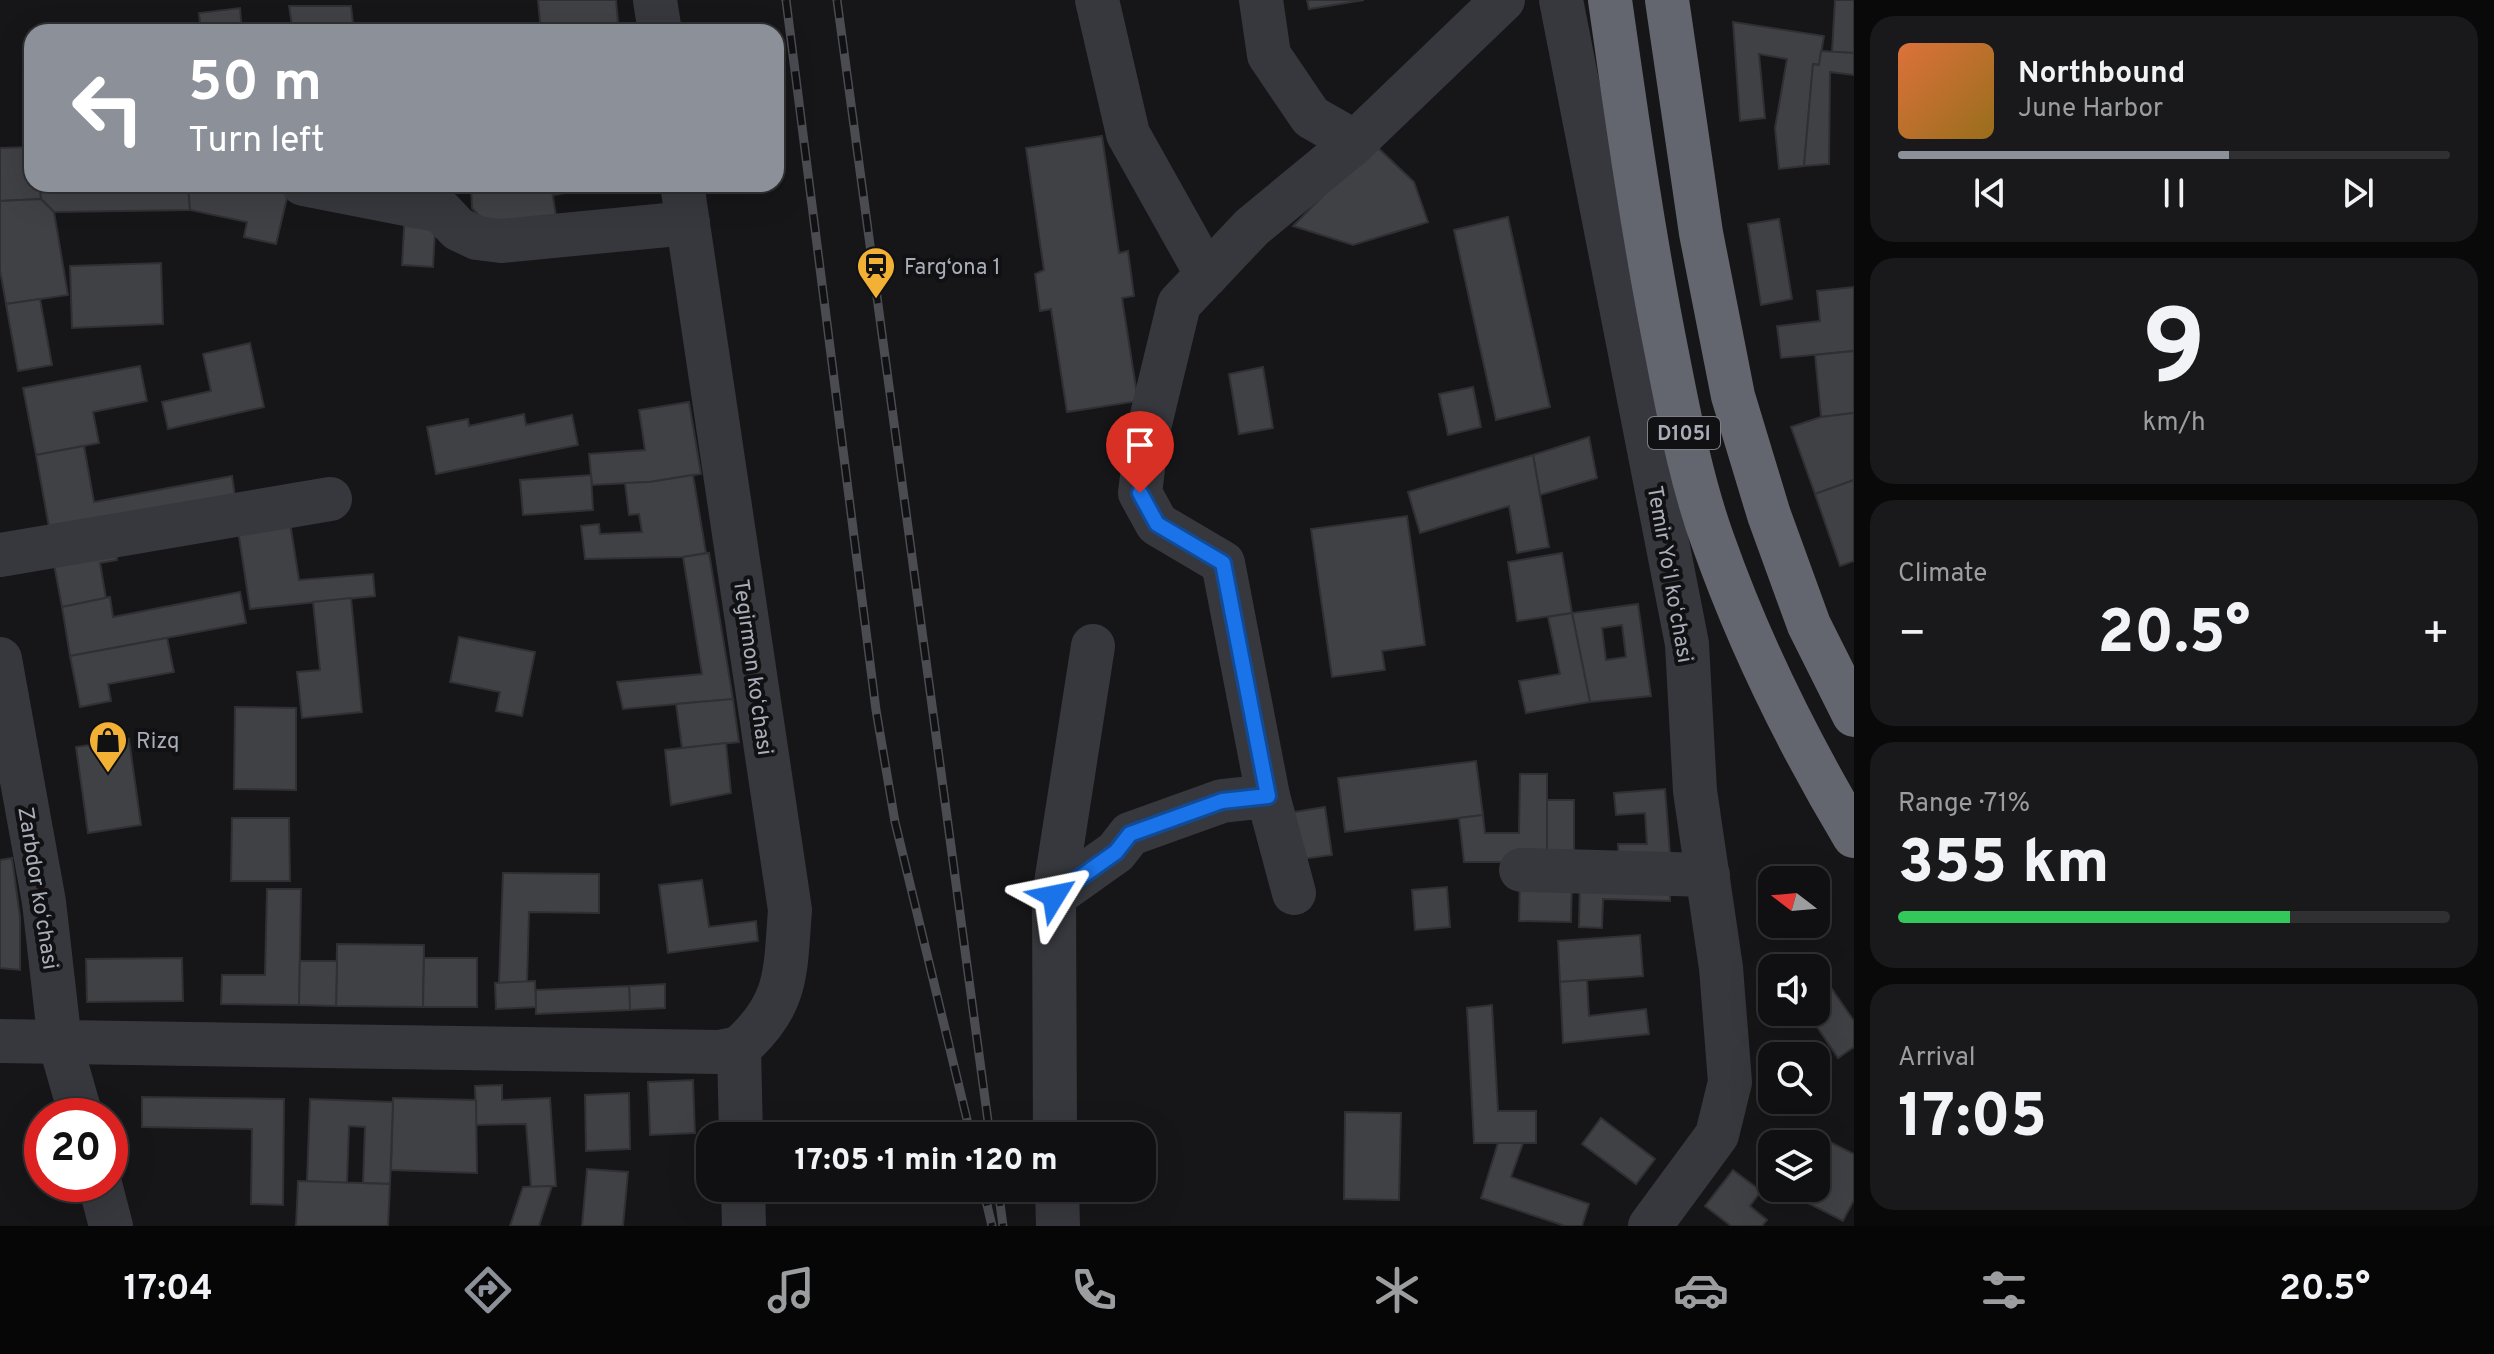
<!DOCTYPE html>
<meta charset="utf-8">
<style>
:root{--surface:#101012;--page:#19191b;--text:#f1f3f6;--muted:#9c9d9f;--line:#303032;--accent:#8c9099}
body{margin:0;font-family:Overpass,sans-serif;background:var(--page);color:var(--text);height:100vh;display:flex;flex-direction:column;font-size:30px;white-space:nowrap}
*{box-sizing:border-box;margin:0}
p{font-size:26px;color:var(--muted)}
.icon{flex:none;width:44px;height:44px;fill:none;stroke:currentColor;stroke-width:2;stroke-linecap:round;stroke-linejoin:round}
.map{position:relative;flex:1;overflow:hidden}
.panel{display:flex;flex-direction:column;gap:16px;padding:16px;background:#09090a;width:640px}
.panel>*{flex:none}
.banner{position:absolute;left:24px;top:24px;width:760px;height:168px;border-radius:24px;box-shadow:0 8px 32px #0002,0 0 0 2px var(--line);background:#8c9099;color:#fff;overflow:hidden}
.needle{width:52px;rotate:286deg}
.buttons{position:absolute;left:1758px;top:866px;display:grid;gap:16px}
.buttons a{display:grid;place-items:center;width:72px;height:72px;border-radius:16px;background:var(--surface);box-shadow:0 8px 32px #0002,0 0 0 2px var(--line);font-size:40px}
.speed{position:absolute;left:24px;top:1098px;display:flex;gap:16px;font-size:40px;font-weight:700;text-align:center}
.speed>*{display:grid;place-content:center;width:104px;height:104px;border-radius:50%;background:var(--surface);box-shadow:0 8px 32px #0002,0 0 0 2px var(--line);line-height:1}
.speed .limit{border:12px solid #d22;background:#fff;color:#111}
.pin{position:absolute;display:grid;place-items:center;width:68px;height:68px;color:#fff;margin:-82px -34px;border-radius:50% 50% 50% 0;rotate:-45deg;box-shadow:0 0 8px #0007}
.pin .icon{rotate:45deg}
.me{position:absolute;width:88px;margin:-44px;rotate:55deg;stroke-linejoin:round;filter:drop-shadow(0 0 6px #0008)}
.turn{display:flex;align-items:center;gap:28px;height:168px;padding:0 32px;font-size:36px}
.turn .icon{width:104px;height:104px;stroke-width:2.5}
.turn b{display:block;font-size:56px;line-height:68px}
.big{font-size:60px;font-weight:800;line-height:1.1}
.panel .widget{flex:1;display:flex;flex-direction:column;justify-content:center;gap:12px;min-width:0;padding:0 28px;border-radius:24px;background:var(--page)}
.panel .dial{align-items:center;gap:0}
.dial b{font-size:104px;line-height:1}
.song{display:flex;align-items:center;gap:24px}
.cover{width:96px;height:96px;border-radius:12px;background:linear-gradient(135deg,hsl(20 70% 55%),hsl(40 70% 35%))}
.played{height:8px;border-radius:4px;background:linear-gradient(90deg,var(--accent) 60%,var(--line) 60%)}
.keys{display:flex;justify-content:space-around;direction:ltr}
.heat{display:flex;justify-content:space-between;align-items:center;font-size:44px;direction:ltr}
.charge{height:12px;border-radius:6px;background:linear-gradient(90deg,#34c759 71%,var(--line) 0)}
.trip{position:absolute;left:696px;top:1122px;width:460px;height:80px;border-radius:24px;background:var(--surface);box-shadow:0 8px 32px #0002,0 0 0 2px var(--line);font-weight:800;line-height:80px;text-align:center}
.tab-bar{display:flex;height:128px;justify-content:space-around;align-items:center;background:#060607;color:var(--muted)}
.tab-bar .icon{width:56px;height:56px}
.tab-bar .selected{color:var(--accent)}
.tab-bar b{font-size:36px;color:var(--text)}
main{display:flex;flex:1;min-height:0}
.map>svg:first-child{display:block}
.building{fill:#404145;stroke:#303034;stroke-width:2;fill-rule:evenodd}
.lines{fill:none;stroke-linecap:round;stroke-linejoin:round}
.minor{stroke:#37383d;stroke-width:44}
.highway{stroke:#63666e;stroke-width:44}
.rail-casing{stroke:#4a4c52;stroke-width:9}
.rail{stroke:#111113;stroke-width:6;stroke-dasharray:18;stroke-linecap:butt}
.route-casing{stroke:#114b97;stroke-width:20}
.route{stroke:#1a73e8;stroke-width:14}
.labels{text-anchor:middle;stroke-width:8;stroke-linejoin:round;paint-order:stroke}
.shield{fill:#111113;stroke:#7b7e86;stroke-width:2}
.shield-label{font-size:20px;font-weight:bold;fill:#a8adb8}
.poi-label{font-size:22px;fill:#a8adb8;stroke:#111113;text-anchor:start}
.street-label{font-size:22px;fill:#a8adb8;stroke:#111113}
</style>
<main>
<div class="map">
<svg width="1854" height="1226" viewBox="0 0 1854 1226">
<rect width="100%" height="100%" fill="#161618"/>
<g class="building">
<polygon points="538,0 616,0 618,22 582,32 541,32"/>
<polygon points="1307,0 1364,0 1309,9"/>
<polygon points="1835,0 1854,0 1854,53 1832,52"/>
<polygon points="289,6 351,6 354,32 293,32"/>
<polygon points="240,8 242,32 201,32 199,13"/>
<polygon points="1733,22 1824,36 1819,65 1813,64 1804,166 1779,169 1775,128 1787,59 1759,54 1765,118 1740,121"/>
<polygon points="1821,51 1854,53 1854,75 1830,72 1829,164 1804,166 1813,64 1819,65"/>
<polygon points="1102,136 1119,253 1128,251 1134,296 1122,298 1138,401 1067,412 1051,309 1040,311 1035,274 1044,270 1026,148"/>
<polygon points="1374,144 1414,182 1428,222 1353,245 1293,226"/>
<polygon points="32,147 32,184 40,184 41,199 0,201 0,148"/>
<polygon points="40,184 188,184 190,210 54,212 41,199"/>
<polygon points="188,184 246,184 288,194 276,244 244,237 247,222 190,210"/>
<polygon points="436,184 471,184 471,188 437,189"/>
<polygon points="471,184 551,184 558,229 494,232 472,208"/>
<polygon points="551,184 616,184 553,195"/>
<polygon points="41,199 54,212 68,295 6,304 0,270 0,201"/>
<polygon points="405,211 436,213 433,267 402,265"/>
<polygon points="1508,217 1550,407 1496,420 1454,230"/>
<polygon points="1779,219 1792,299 1761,305 1748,224"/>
<polygon points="161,263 163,324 72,328 70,266"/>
<polygon points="1854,287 1854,351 1781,358 1777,326 1820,321 1817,291"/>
<polygon points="40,299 52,365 18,371 6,304"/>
<polygon points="250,343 264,407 168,429 162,402 211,391 203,354"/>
<polygon points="1854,351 1854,413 1821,417 1815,355"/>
<polygon points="140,366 147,401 93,412 99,443 36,455 23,388"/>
<polygon points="1263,367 1273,428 1239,434 1229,374"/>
<polygon points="1473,387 1481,427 1448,435 1439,394"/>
<polygon points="689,402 701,474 650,482 592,485 589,454 645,450 639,410"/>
<polygon points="1854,413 1854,480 1815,494 1791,427 1821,417"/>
<polygon points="524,414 526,425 572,415 578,445 436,474 427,427 468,419 469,426"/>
<polygon points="1589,437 1597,478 1540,495 1533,455"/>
<polygon points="84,446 94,502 232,476 236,503 51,538 36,455"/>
<polygon points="1533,455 1549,547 1517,553 1509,506 1420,533 1408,492"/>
<polygon points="591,475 593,510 523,515 520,480"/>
<polygon points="693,475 706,553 683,557 585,559 581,526 599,524 600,534 642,532 639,514 629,515 625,483 650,482"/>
<polygon points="1854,480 1854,561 1840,566 1815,494"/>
<polygon points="289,516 299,580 373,574 375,596 250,609 237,524"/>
<polygon points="1407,516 1425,645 1382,651 1385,670 1332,677 1311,529"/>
<polygon points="114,542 117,560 100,563 106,598 62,607 52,554"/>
<polygon points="709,553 733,699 623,709 617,682 702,674 683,557"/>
<polygon points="1562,553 1572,613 1517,621 1508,562"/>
<polygon points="240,592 246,623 70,656 62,607 110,597 113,617"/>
<polygon points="351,598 362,712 302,718 297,672 320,670 313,602"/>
<path d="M 1638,604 L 1651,696 L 1590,702 L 1572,613 ZM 1622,625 L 1626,657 L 1606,660 L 1602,628 Z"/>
<polygon points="1572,613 1590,702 1526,713 1519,681 1560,674 1548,617"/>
<polygon points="459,637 535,652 522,716 496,711 500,692 450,682"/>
<polygon points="167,638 174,672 108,684 111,701 80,707 70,656"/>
<polygon points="733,699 739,742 682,748 676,704"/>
<polygon points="235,707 296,708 296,790 234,789"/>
<polygon points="129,739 141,825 88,833 76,747"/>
<polygon points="726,743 731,793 671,805 665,750"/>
<polygon points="1476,761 1483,815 1345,832 1338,778"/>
<polygon points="1520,774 1547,774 1547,862 1464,862 1459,818 1483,815 1485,833 1519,833"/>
<polygon points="1665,789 1671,866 1619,864 1618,844 1647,844 1645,813 1616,815 1614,793"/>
<rect x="1547" y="800" width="27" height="62"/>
<polygon points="1325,807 1332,855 1295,860 1288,813"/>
<polygon points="232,818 289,818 290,881 231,881"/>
<polygon points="12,858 20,917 20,970 0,968 0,860"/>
<polygon points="503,873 599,874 599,913 529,912 527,982 499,983"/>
<polygon points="1520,877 1572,878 1571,922 1519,921"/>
<polygon points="1580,879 1670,882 1670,901 1603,899 1602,928 1579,927"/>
<polygon points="702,880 709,927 756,921 758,941 668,953 659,885"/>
<polygon points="1447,887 1450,927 1415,930 1412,890"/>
<polygon points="267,889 301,889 299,1005 221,1004 222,975 265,975"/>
<polygon points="1640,935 1643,976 1560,982 1558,941"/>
<polygon points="337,944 424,945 423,1007 336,1006"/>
<polygon points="182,958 183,1001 87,1002 86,959"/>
<polygon points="424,958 477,958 477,1007 423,1007"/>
<polygon points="300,961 337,961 336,1006 299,1005"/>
<polygon points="1817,967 1854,1021 1854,1047 1838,1058 1807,1012 1816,1012"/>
<polygon points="1587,980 1589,1016 1646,1009 1649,1034 1563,1043 1560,982"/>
<polygon points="535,981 536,1007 496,1009 495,983"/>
<polygon points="665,984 665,1008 630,1010 629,986"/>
<polygon points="629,986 630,1010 536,1014 536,990"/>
<polygon points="1492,1005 1498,1111 1536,1111 1536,1143 1474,1143 1467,1008"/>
<polygon points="1821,1054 1824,1100 1772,1104 1769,1058 1772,1058 1772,1100 1816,1100 1816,1056 1800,1056"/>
<polygon points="693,1080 695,1133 650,1135 648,1082"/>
<polygon points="502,1085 502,1100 550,1098 556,1186 531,1187 526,1124 476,1125 475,1086"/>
<polygon points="629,1093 630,1149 586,1151 585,1095"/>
<polygon points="142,1097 284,1099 283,1205 251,1204 252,1129 142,1127"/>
<polygon points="393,1098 476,1100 477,1173 391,1170"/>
<polygon points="310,1099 393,1102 390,1184 363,1183 365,1127 349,1126 347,1183 307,1181"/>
<polygon points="1345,1112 1401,1113 1399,1200 1344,1199"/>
<polygon points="1601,1118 1655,1159 1636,1184 1582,1144"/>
<polygon points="1830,1142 1854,1154 1854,1200 1843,1221 1800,1199 1806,1188 1816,1188 1816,1169"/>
<polygon points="1498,1143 1523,1143 1511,1177 1589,1204 1582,1226 1565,1226 1481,1198"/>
<polygon points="587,1169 628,1172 623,1226 582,1226"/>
<polygon points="1733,1170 1761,1191 1750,1206 1767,1220 1762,1226 1731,1226 1705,1206"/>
<polygon points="298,1181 390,1184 388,1226 296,1226"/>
<polygon points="552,1186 539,1226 510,1226 523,1187"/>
</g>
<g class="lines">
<g class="minor">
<polyline points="655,0 660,32"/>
<polyline points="1097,0 1128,134 1207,275"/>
<polyline points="1261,0 1269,55 1311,117 1355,142"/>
<polyline points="1561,0 1687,644 1695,791 1721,968 1730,1082 1717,1135 1650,1226"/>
<polyline points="303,184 441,211 458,229 477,238 501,241 688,223"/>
<path d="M 682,184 L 790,910 C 785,972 789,1004 739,1048 L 741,1136"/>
<polyline points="0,555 330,499"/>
<polyline points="0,659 44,902 60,1043 81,1116"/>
<polyline points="1268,796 1223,563 1157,524 1140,493 1147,436 1179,304 1252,227 1355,142 1503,0"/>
<polyline points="1521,870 1708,875"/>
<polyline points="1054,896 1116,852 1130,834 1222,801 1268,796 1294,893"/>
<polyline points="0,1041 719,1052 739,1048"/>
<polyline points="1055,1136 1054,896 1093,646"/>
<polyline points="100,1184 111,1226"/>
<polyline points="743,1188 744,1226"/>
<polyline points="1057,1188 1058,1226"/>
</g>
<g class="highway">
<path d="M 1610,0 C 1627,120 1644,240 1668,359 C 1680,420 1692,483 1713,541 C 1749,643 1799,744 1854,836"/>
<polyline points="1667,0 1701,233 1733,396 1769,515 1809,625 1854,715"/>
</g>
<defs>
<g id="rail">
<polyline points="786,0 876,710 895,822 971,1136"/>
<polyline points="837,0 990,1136"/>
<polyline points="983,1188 992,1226"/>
<polyline points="998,1188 1003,1226"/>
</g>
</defs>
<use href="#rail" class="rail-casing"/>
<use href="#rail" class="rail"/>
</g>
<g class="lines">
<defs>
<polyline id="route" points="1054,896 1116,852 1130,834 1222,801 1268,796 1223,563 1157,524 1140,493"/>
</defs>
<use href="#route" class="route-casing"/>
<use href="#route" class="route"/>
</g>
<defs>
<symbol id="station-pin" viewBox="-11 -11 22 30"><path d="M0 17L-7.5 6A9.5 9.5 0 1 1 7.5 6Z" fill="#f2b134" stroke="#111113"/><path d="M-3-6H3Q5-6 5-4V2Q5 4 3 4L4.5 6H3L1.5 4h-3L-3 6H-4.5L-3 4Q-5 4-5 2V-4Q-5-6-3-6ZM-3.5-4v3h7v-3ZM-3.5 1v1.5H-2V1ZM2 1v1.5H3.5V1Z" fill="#111"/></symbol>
<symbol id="shop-pin" viewBox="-11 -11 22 30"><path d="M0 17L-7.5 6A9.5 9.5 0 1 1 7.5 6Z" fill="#f2b134" stroke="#111113"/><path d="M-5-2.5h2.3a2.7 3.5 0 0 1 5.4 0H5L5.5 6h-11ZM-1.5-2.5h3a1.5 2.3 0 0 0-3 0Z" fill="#111"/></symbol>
</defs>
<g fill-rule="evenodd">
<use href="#station-pin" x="854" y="244" width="44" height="60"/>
<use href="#shop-pin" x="86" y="718" width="44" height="60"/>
</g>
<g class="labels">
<rect class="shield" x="1648" y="417" width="72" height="32" rx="6"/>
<g class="shield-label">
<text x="1684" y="440">D105l</text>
</g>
<g class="poi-label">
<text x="904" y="274">Farg‘ona 1</text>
<text x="136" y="748">Rizq</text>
</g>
<g class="street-label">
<text transform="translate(1671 574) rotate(80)" y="8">Temir Yoʻl koʻchasi</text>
<text transform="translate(754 667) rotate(82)" y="8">Tegirmon koʻchasi</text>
<text transform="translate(39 888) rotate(81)" y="8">Zarbdor koʻchasi</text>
</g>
</g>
</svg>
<div class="buttons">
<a><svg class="needle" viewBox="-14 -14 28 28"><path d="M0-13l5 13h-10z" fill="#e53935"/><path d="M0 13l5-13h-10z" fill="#9c9d9f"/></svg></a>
<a><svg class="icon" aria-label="sound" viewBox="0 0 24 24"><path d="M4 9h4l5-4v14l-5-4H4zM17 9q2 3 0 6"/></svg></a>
<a><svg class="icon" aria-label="search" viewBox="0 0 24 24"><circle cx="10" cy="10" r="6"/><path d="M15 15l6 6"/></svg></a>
<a><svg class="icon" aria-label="layers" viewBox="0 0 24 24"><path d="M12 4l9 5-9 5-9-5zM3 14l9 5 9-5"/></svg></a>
</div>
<div class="speed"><div class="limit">20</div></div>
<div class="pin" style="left:1140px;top:493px;background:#d93025"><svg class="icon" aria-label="arrive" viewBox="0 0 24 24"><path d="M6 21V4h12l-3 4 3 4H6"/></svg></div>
<svg class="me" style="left:1054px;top:896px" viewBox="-20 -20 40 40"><path d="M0-17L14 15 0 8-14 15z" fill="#1a73e8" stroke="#fff" stroke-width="4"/></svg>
<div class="trip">17:05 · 1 min · 120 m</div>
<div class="banner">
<div class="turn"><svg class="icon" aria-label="left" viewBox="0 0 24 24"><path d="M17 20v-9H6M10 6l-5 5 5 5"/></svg><div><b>50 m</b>Turn left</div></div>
</div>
</div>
<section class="panel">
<div class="widget">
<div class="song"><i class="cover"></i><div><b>Northbound</b><p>June Harbor</p></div></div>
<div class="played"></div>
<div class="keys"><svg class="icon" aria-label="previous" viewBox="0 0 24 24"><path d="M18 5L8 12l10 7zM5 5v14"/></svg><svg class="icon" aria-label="pause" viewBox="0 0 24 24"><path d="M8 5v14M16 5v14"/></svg><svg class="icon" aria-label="next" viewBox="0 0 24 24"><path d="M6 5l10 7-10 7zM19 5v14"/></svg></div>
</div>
<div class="widget dial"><b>9</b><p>km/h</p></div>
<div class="widget"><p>Climate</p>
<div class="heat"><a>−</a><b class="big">20.5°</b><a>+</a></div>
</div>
<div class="widget"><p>Range · 71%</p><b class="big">355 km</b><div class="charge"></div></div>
<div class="widget"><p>Arrival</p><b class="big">17:05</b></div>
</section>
</main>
<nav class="tab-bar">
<b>17:04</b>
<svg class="icon selected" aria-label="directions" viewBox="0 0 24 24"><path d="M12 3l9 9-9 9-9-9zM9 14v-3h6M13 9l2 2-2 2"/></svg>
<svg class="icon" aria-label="music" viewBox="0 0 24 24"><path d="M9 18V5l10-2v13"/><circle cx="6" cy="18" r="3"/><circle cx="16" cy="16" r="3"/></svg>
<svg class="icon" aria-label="phone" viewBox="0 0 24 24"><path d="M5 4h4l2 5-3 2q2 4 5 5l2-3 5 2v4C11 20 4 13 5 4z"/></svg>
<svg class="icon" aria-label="climate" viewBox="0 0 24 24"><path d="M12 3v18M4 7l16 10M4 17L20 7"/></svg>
<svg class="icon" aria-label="car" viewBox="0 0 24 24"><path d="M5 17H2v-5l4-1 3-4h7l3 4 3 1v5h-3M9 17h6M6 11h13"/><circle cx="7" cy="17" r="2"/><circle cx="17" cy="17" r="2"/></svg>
<svg class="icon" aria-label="filters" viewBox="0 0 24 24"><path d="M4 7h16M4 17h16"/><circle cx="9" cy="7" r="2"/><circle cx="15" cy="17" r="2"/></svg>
<b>20.5°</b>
</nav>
